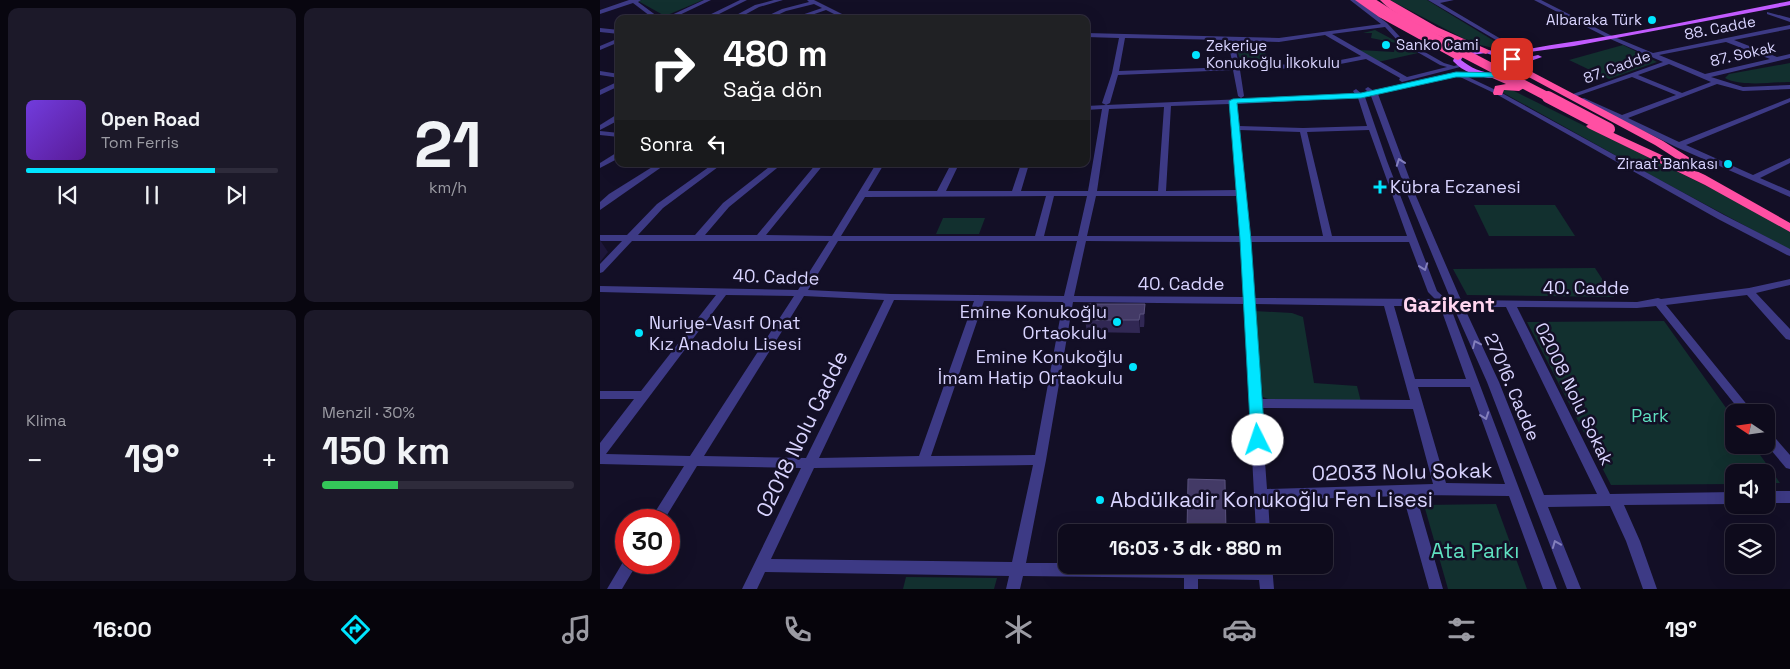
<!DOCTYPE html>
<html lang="tr">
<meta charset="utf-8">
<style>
:root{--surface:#0e0b1c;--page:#1c1929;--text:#f1f3f6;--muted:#9b9ba3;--line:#2e2b3b;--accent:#00e5ff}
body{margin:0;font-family:"Space Grotesk",sans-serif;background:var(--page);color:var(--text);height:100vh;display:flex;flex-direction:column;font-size:19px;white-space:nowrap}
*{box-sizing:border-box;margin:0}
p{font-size:16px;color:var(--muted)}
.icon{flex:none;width:28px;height:28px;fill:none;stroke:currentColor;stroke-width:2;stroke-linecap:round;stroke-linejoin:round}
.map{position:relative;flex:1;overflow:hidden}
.drawer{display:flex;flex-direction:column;gap:8px;padding:8px;background:#08060f;width:600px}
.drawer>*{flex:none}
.guide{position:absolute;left:15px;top:15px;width:475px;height:152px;border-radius:10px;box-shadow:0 5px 20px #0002,0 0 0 1px var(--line);background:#202124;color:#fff;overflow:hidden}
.needle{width:32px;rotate:283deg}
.buttons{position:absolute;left:1125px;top:404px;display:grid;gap:10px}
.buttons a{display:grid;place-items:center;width:50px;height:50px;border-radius:10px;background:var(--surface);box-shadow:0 5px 20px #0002,0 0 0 1px var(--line);font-size:25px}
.speed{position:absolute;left:15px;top:509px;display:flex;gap:10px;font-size:25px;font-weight:700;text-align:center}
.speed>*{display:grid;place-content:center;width:65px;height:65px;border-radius:50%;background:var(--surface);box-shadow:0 5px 20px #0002,0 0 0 1px var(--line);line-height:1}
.speed .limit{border:8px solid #d22;background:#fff;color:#111}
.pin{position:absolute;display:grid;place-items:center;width:42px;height:42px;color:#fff;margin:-21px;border-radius:10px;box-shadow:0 2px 8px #0006}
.me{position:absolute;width:55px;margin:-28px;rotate:356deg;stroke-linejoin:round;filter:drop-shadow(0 0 4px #0008)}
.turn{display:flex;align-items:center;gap:18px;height:105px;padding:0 25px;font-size:22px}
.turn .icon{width:65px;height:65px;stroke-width:2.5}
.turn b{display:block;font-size:35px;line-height:42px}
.then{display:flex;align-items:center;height:48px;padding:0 25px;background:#0003;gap:10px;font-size:19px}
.big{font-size:38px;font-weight:800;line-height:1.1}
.drawer .tile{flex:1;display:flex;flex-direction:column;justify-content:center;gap:8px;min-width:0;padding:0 18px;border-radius:10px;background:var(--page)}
.drawer .dial{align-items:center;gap:0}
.dial b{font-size:65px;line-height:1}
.song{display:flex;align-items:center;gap:15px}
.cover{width:60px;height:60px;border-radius:8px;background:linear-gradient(135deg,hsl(260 70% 55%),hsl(270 70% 35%))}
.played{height:5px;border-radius:2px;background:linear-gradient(90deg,var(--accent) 75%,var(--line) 75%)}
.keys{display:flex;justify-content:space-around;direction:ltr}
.heat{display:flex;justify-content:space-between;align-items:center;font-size:28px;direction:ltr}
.charge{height:8px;border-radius:4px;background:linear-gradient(90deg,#34c759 30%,var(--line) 0)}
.drawer .tiles{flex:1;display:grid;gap:8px;grid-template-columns:repeat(2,1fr)}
.trip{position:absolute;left:458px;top:524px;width:275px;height:50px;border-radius:10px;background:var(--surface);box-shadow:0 5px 20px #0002,0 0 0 1px var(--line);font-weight:800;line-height:50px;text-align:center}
.dock{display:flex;height:80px;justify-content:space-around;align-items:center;background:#06040b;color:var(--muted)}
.dock .icon{width:35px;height:35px}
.dock .selected{color:var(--accent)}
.dock b{font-size:22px;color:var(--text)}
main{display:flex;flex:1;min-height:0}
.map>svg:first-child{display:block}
.green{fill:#12302f}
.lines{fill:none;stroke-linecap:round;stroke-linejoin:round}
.minor{fill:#3d3a85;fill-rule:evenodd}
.major{fill:#c25bff;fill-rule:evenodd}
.highway{fill:#ff4fa3;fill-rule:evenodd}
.highway-bridge-far1{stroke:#ff4fa3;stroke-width:9}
.highway-bridge{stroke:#ff4fa3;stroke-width:12}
.wall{fill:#312854}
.shaded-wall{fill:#1d163a}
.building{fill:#433a66;stroke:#5a527e}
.oneway{stroke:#837fbc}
.route{fill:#00e5ff;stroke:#0095a6}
.poi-dot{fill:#00e5ff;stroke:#130f26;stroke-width:2}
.labels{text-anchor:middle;stroke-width:5;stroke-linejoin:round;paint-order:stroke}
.far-poi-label{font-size:15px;fill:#d9d4ff;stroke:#130f26;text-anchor:end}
.far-street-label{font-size:15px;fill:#d9d4ff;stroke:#130f26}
.poi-label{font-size:18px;fill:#d9d4ff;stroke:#130f26;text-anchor:start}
.street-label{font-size:18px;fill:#d9d4ff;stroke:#130f26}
.park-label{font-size:18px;fill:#5fe0c0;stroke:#130f26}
.near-street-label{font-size:21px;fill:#d9d4ff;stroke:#130f26}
.near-poi-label{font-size:21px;fill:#d9d4ff;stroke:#130f26;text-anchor:start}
.near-park-label{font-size:21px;fill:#5fe0c0;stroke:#130f26}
.district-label{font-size:22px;font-weight:bold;fill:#ffd6f0;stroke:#130f26}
</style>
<main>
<section class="drawer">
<div class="tiles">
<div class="tile">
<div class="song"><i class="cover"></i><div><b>Open Road</b><p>Tom Ferris</p></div></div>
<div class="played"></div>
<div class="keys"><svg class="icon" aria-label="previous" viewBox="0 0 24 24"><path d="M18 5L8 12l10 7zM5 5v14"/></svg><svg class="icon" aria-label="pause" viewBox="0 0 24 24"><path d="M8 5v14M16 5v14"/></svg><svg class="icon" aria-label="next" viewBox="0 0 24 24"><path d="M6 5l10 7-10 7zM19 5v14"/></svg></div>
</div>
<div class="tile dial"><b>21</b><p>km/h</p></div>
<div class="tile"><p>Klima</p>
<div class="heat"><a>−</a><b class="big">19°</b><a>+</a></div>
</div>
<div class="tile"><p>Menzil · 30%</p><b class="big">150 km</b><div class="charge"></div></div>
</div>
</section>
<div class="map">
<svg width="1190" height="589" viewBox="0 0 1190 589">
<rect width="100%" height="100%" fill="#130f26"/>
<g class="green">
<polygon points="42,0 103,0 65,16 38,1"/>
<polygon points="790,0 827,0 904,47 893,48 872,43"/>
<polygon points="775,30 818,53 778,62 759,50 794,52 796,43 771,38 772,33 763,33"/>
<polygon points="1023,45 1057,62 1009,79 969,60"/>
<polygon points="636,46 663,46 669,65 642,66"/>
<path d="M 1190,63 L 1190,82 C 1173,82 1140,87 1125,78 L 1129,74 Z"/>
<polygon points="902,90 912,90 1145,205 1190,232 1190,250 1058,179 900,91"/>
<polygon points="874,205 955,205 975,236 889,236"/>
<polygon points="343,218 385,218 379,234 336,234"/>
<polygon points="995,268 1014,297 867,295 853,269"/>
<polygon points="654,311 692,313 703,317 714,383 757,386 761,402 673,401 663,397"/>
<polygon points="1064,321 1134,419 1134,445 1153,445 1180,483 1166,483 1166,472 1134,472 1134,484 1011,485 927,322"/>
<polygon points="896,504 927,589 848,589 824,505"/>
<polygon points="306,577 397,578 394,589 303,589"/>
</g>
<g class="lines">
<g class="minor">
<polygon points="29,0 41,0 38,2 61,19 54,19 33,3 0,14 0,10"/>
<polygon points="104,0 111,0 71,19 63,19"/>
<polygon points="140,0 147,0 109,19 101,19"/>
<polygon points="174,0 183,0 159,7 137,19 129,19 155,5"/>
<polygon points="207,0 214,0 252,19 244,19 226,10 200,19 190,19 222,8 214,4 186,11 169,19 161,19 182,9 209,2"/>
<path d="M 750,0 L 756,0 L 787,23 L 802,39 L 844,63 L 854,66 L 861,64 L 864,66 L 802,82 L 799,80 L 800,78 L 766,59 L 725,67 L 640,70 L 644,96 L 641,98 L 638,96 L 633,70 L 518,75 L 510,103 L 506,105 L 755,94 L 753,91 L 756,89 L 762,94 L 768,92 L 765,89 L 768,87 L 774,91 L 856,72 L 883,72 L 885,73 L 885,75 L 866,76 L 900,92 L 1124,215 L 1190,249 L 1190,256 L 1187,255 L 1118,219 L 896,94 L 858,76 L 778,94 L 816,196 L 861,300 L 1037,302 L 1058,298 L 1061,299 L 1149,288 L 1190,279 L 1190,285 L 1156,293 L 1190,329 L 1190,340 L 1186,339 L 1147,295 L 1066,305 L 1153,412 L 1141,412 L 1056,306 L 1037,308 L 917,307 L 1010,494 L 1134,492 L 1134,504 L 1024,505 L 1040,541 L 1057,589 L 1043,589 L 1026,541 L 1010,506 L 948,507 L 981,589 L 967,589 L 887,382 L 853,306 L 850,306 L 957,589 L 943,589 L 909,496 L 816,495 L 843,589 L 829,589 L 803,496 L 668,500 L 670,532 L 656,532 L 644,304 L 473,302 L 446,460 L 426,563 L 466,563 L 466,565 L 672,565 L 674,589 L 660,589 L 659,580 L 598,579 L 598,589 L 584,589 L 584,578 L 423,576 L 420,589 L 406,589 L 409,576 L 165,572 L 157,589 L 142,589 L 201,468 L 97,466 L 64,520 L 50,520 L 84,466 L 0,464 L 0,443 L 34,399 L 0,399 L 0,391 L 41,391 L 116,295 L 0,292 L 0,286 L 198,290 L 229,241 L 32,241 L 3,272 L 0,273 L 0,264 L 22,241 L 0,241 L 0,235 L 27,235 L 57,204 L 113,164 L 122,164 L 63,208 L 38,235 L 95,235 L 123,203 L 173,164 L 182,164 L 129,207 L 105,235 L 157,235 L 216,164 L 224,164 L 166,235 L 232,236 L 276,164 L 284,164 L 268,191 L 337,191 L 351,164 L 359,164 L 346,191 L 412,191 L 421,164 L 429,164 L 421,191 L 488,191 L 502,109 L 486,110 L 486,106 L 506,105 L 502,103 L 512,73 L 519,38 L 486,37 L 486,33 L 679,38 L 781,24 ZM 785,27 L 798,41 L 840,65 L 847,67 L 807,77 L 732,34 ZM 725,35 L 761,56 L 725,63 L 639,66 L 634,41 L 679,42 ZM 525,38 L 628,40 L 633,67 L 519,71 ZM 771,96 L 808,196 L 851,300 L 847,300 L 837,291 L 787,161 L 765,97 ZM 758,98 L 767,126 L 703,128 L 639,126 L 637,104 ZM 630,104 L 637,190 L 566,191 L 571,106 ZM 564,107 L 558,191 L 497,191 L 509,109 ZM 639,130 L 700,132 L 723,236 L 649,236 ZM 769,130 L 807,236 L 732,236 L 707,132 ZM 446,196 L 435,236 L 241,236 L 265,197 ZM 454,196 L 487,196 L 478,236 L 444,236 ZM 496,196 L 637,196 L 640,236 L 487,236 ZM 238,241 L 477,241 L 464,296 L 291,294 L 208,290 ZM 486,241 L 641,242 L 644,297 L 474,296 ZM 650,242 L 809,242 L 828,292 L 835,299 L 654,298 ZM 126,295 L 194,296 L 90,456 L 6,454 ZM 204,296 L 284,300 L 206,458 L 104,456 ZM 294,300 L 374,301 L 319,456 L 219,458 ZM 384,301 L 463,302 L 435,455 L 331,456 ZM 654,304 L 784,306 L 810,400 L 661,399 ZM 794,306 L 840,306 L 866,379 L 815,379 ZM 864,307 L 906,307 L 997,494 L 944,495 L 899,382 ZM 818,387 L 870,387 L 905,484 L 846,483 ZM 661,408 L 813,409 L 833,484 L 667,489 ZM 433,465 L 412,562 L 171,559 L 214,468 Z"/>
<polygon points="828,0 854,0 840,3 923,52 918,53"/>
<path d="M 934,0 L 941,0 L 1012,36 L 1053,53 L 1190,25 L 1190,29 L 1134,40 L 1177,57 L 1190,54 L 1190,58 L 1111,77 L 1143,87 L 1190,85 L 1190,89 L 1143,91 L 1117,84 L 1028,118 L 1079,142 L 1190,98 L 1190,102 L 1086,145 L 1153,175 L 1190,158 L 1190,163 L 1160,178 L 1190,191 L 1190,197 L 1076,147 L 979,99 L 984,98 L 1022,115 L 1076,95 L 1032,77 L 977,96 L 973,96 L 973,94 L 1063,62 L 1008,38 ZM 1126,42 L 1170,59 L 1105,74 L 1059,55 ZM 1069,64 L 1111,82 L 1082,93 L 1038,75 Z"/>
<polygon points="1167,12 1190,18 1190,22 1167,14"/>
<polygon points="0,28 19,30 19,34 0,32"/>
<polygon points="19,38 19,42 0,50 0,46"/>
<polygon points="0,71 19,74 19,78 0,75"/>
<polygon points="19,81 19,86 0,95 0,90"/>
<polygon points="16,115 19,115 19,120 0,130 0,125"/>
<polygon points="0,131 19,133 19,137 0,135"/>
<polygon points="16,153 19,153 19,158 0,168 0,163"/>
<polygon points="57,164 66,164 0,210 0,202 9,194"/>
<polygon points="1166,430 1170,432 1190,455 1190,469 1186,468 1166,444"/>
<rect x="1166" y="491" width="24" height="12"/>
<polygon points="26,557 26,562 38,562 22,589 7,589"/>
</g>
<path class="major" d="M 1190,1 L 1190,5 L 974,46 L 907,55 L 915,57 L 917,60 L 938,55 L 942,57 L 919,65 L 921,67 C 905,86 868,78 853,61 L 856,53 C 869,49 881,49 894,51 C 914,53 938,47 958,44 C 1036,33 1113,16 1190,1 ZM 886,53 L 909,61 L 913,67 C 899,80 874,71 861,60 L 863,56 Z"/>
<g class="highway">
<polygon points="755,0 765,0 863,57 858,60 855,59 835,48 814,51 814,47 828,44 779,17"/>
<path d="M 780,0 L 790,0 L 837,27 L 891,51 L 886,54 L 883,53 C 853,42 802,23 780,0 Z"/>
<polygon points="917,64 1063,141 1101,165 1099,168 1091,168 1055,145 914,69 914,65"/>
<polygon points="893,72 921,83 924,88 919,91 904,90 902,95 894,95 893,93 895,86 906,84 890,77 888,75"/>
<polygon points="992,123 1105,175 1190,223 1190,232 1105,185 988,128 986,126"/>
</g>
<polyline class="highway-bridge-far1" points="768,0 800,20 950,98"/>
<polyline class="highway-bridge" points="948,97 1009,129"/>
</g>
<polygon class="wall" points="545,304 545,317 544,327 540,327 540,333 487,332 485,320"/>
<g class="shaded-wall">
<polygon points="0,240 8,252 0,262"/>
<polygon points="545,304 545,317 544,327 544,314"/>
<polygon points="540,314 540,333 539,320"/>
</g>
<g class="building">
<polygon points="488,304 545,304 544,314 540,314 539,320 485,320"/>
<polygon points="588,479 625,480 626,532 587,532"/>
</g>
<defs><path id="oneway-chevron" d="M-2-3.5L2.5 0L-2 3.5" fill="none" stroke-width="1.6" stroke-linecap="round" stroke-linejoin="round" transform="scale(1.25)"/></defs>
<g class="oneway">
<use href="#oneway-chevron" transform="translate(800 162) rotate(-110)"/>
<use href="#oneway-chevron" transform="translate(824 267) rotate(70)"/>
<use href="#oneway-chevron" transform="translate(876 344) rotate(-115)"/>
<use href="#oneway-chevron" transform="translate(885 416) rotate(70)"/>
<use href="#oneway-chevron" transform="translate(956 544) rotate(-112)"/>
</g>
<polygon class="route" points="912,57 921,67 913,75 902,77 856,77 761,98 637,103 651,240 665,440 663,444 658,445 653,444 651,440 640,240 629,101 633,99 761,93 856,72 902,73 908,72 913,67 908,59"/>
<g class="poi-dot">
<circle cx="1052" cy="20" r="5"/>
<circle cx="786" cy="45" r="5"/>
<circle cx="596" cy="55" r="5"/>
<circle cx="1128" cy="164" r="5"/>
<path d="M777.5 179.5h5v5h5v5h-5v5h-5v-5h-5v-5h5z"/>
<circle cx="517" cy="322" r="5"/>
<circle cx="39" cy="333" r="5"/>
<circle cx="533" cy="367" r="5"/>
<circle cx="500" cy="500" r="5"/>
</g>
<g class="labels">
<g class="far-poi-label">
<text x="1042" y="25">Albaraka Türk</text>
<text x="796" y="50" text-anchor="start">Sanko Cami</text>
<text x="606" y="51" text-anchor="start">Zekeriye<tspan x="606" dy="17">Konukoğlu İlkokulu</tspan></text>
<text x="1118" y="169">Ziraat Bankası</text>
</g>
<g class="far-street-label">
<text transform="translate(1120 28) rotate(-11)" y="5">88. Cadde</text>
<text transform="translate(1143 54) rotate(-13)" y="5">87. Sokak</text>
<text transform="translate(1017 67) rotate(-20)" y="5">87. Cadde</text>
</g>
<g class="poi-label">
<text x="790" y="193">Kübra Eczanesi</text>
<text x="507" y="318" text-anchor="end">Emine Konukoğlu<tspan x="507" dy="21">Ortaokulu</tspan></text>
<text x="49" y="329">Nuriye-Vasıf Onat<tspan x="49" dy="21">Kız Anadolu Lisesi</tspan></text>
<text x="523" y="363" text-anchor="end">Emine Konukoğlu<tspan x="523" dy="21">İmam Hatip Ortaokulu</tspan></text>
</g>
<g class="street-label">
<text transform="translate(176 277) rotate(2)" y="6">40. Cadde</text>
<text x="581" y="290">40. Cadde</text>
<text x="986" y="294">40. Cadde</text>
<text transform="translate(912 387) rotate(67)" y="6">27016. Cadde</text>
<text transform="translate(974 394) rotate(64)" y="6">02008 Nolu Sokak</text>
</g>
<g class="park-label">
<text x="1050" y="422">Park</text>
</g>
<g class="near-street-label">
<text transform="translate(202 434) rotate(-64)" y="7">02018 Nolu Cadde</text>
<text transform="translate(802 472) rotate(-1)" y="7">02033 Nolu Sokak</text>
</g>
<g class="near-poi-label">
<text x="510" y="507">Abdülkadir Konukoğlu Fen Lisesi</text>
</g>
<g class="near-park-label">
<text x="875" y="558">Ata Parkı</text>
</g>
<g class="district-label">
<text x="849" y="312">Gazikent</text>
</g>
</g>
</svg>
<div class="buttons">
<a><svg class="needle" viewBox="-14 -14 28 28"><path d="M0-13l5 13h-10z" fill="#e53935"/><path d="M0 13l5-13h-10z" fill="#9b9ba3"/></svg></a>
<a><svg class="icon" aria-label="sound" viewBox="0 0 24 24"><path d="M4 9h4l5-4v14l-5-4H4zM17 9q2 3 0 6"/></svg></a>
<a><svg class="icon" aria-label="layers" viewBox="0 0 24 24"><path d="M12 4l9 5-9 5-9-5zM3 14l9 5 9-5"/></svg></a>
</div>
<div class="speed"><div class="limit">30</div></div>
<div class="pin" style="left:912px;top:59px;background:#d93025"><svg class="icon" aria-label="arrive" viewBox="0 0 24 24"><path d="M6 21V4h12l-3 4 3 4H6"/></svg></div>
<svg class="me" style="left:658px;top:440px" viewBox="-20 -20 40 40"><circle r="19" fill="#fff"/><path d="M0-13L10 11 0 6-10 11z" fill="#00e5ff"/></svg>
<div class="trip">16:03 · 3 dk · 880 m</div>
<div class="guide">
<div class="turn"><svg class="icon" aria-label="right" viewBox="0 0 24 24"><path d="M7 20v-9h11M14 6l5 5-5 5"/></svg><div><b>480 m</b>Sağa dön</div></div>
<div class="then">Sonra<svg class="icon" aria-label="left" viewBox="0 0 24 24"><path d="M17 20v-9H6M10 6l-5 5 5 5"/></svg></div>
</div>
</div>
</main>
<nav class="dock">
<b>16:00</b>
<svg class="icon selected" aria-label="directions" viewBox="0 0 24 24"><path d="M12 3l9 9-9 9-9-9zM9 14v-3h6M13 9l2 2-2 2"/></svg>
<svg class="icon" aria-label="music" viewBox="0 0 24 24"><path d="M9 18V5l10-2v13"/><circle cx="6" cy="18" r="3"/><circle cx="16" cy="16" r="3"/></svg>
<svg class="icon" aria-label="phone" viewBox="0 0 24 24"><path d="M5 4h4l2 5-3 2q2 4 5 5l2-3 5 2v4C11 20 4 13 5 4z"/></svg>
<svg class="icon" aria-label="climate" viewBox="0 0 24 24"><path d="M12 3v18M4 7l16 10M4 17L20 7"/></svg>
<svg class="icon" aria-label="car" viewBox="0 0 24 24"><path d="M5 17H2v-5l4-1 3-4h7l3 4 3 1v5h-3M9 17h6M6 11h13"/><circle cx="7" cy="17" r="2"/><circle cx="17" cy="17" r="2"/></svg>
<svg class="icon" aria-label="filters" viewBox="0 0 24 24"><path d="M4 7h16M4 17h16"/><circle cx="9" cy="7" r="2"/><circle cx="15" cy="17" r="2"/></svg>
<b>19°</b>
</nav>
